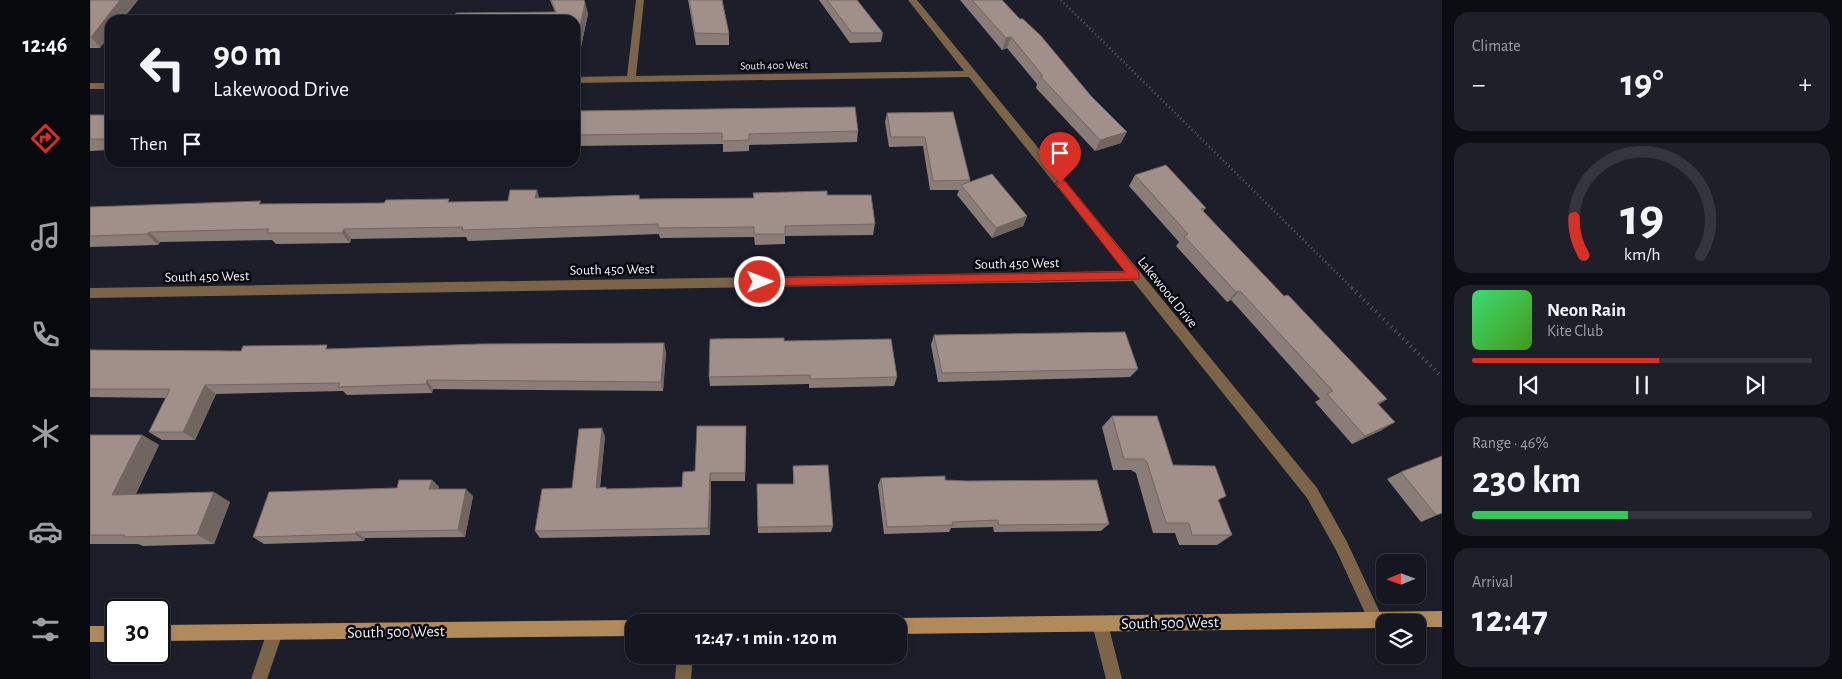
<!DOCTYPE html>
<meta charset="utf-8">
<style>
:root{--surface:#151720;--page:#1e2029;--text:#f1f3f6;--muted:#9d9fa5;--line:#34363e;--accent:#d93025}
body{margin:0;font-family:"Alegreya Sans",sans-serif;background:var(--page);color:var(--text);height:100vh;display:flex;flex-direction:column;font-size:19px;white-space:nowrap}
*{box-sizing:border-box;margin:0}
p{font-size:16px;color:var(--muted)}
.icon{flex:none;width:28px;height:28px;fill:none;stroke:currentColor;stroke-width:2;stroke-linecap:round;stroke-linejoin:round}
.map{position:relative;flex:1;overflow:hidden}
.sheet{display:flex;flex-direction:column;gap:12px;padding:12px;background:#0c0d12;width:400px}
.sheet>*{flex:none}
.top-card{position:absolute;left:15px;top:15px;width:475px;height:152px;border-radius:15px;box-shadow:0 2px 8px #0003,0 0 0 1px var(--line);background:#151720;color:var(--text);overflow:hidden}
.needle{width:32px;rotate:269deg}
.buttons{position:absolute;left:1286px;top:554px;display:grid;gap:10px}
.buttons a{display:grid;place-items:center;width:50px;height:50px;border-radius:10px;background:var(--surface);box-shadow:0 2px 8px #0003,0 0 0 1px var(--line);font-size:25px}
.speed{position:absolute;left:15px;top:599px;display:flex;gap:10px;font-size:25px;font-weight:700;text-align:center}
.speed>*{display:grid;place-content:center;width:65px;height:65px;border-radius:50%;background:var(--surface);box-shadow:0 2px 8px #0003,0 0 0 1px var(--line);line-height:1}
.speed .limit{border:2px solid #111;border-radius:8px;background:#fff;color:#111}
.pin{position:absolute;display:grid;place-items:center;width:42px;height:42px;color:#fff;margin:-51px -21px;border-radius:50% 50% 50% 0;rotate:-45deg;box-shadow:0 0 5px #0007}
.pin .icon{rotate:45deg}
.me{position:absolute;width:55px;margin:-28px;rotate:89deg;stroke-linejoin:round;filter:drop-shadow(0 0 4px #0008)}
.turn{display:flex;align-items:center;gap:18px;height:105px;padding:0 25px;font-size:22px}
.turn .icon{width:65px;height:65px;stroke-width:2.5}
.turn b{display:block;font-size:35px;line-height:42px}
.then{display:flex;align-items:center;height:48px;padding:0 25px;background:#0003;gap:10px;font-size:19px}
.big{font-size:38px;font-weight:700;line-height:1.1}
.sheet .card{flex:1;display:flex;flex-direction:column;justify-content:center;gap:8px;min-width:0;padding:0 18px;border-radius:15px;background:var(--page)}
.sheet .dial{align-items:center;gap:0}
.dial svg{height:130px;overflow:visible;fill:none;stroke:var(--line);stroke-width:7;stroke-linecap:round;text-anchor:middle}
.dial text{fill:var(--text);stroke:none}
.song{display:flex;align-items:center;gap:15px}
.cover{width:60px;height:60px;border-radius:8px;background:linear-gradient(135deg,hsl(140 70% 55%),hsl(100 70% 35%))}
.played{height:5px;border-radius:2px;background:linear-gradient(90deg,var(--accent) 55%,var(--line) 55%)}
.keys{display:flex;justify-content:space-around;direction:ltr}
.heat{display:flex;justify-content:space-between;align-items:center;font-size:28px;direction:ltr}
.charge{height:8px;border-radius:4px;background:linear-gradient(90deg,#34c759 46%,var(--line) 0)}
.trip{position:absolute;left:535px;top:614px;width:282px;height:50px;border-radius:15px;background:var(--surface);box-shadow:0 2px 8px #0003,0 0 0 1px var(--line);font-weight:700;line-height:50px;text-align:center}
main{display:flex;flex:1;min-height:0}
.tab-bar{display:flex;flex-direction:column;width:90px;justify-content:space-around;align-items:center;background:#08090d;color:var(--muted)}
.tab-bar .icon{width:35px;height:35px}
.tab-bar .current{color:var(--accent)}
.tab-bar b{font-size:22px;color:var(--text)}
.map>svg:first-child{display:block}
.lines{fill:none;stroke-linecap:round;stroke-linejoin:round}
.path-far1{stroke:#5c5f69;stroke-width:2.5;stroke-dasharray:1 3;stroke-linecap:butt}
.path{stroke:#5c5f69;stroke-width:4;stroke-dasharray:1 4.5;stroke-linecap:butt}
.minor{fill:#7b6447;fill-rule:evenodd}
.secondary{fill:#b08a5b;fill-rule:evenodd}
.wall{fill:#8a7c76}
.shaded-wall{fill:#716560}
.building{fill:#a19089;stroke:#716560}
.route{fill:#d93025;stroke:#8d1f18}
.labels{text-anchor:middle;stroke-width:5;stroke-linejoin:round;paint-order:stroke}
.far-street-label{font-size:11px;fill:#eff1f9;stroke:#08090e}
.street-label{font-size:14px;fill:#eff1f9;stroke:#08090e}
.near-street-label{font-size:16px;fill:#eff1f9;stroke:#08090e}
</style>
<main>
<nav class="tab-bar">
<b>12:46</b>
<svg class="icon current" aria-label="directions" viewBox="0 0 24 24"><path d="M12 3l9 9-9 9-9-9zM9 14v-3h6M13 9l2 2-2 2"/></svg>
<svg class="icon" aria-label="music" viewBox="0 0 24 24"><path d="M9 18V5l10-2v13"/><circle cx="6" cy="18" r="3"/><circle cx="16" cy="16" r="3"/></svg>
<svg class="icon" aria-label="phone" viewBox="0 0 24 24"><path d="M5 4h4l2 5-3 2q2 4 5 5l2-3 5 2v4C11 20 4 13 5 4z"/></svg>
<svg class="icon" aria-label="climate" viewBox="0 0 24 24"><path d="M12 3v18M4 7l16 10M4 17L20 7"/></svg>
<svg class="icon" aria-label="car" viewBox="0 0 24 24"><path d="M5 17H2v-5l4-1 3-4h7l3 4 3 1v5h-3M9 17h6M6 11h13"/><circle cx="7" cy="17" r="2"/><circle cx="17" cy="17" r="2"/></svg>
<svg class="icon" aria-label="filters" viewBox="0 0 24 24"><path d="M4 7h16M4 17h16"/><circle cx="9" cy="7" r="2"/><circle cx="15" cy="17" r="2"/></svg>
</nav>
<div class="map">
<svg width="1352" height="679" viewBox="0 0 1352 679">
<rect width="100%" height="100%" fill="#1c1f2a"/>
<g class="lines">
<polyline class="path-far1" points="971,0 1263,289"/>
<polyline class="path" points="1262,288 1352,377"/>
<g class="minor">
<polygon points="546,0 554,0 546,76 874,71 818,0 827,0 1227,488 1257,542 1293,619 1290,624 1285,627 1280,624 1247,552 1217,498 1043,281 0,298 0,288 1035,271 879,77 485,83 485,77 537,76"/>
<rect x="0" y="83" width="20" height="6"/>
<polygon points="1010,616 1016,618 1018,624 1032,679 1016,679 1002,624 1004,618"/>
<polygon points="185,624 191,626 193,632 177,679 161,679 179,626"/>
<polygon points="587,655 603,655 601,679 585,679"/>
</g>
<g class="secondary">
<polygon points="1352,611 1352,627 1328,627 1328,622 1295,622 1295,628 809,634 809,622 803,622 809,618"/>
<polygon points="544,620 550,622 544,622 544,636 69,641 69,625"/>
<rect x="0" y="626" width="26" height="16"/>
</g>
</g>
<g class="wall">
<polygon points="0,0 48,0 32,20 20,20 10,48 0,48"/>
<polygon points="460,0 494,0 498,14 486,70 485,20 465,12"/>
<polygon points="598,0 632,0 639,34 639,45 606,45"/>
<polygon points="729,0 767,0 793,33 791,42 760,43"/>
<polygon points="870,0 912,0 1031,143 1005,151 946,88 947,84 917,48 912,50"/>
<polygon points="485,111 768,131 767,142 659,145 659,151 633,152 633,144 485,146"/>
<polygon points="863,112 880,181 937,216 933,226 902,238 867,195 869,190 840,190 833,146 799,147 795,122 797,113"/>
<polygon points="0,115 20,115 20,150 0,151"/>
<polygon points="1045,175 1116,208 1113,211 1194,296 1297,399 1288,405 1292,430 1262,444 1225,402 1230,399 1141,300 1137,302 1086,246 1089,242 1039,186"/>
<polygon points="549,195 550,199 664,198 737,195 785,224 783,235 695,236 695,244 665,245 664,237 570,238 569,234 378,241 376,237 261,239 260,243 186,244 182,240 70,242 68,245 0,247 0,207 361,202 418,201 450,198"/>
<polygon points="844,335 1048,369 1040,377 848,382 841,345"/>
<polygon points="694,341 807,377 804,386 719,388 719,384 620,386 619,377"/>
<polygon points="0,350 151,351 576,352 573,391 343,389 342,393 257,395 253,391 126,394 105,440 72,440 59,432 76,398 0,397"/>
<polygon points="1022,416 1129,501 1142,535 1127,545 1089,545 1085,533 1063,533 1046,473 1041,470 1023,470 1012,427"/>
<polygon points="656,426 655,481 621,481 620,535 450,538 445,531 482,488 515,436 510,488 516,487 517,489 592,487 605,471"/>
<polygon points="0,435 52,435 69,445 45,495 140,502 124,544 53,546 48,544 0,544"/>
<polygon points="1352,456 1352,513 1331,522 1297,479 1311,472"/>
<polygon points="703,466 743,526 741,532 668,533 667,484 703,484"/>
<polygon points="791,478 855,480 1019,524 1011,531 904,532 903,527 861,528 859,532 794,534 788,485"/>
<polygon points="342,480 349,487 348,489 383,496 375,537 275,538 274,541 174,544 163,537 307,488"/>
</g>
<g class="shaded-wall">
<polygon points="30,0 48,0 32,20 20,20 20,36 10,48 1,37"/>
<polygon points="495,3 498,14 486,70 485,50"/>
<polygon points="921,37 917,48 912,50 916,38"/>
<polygon points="1037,132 1031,143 1005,151 1010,140"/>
<polygon points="447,190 450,200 445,198"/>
<polygon points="937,216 933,226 902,238 906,228"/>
<polygon points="254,229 261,239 260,243 252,233"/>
<polygon points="59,232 70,242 68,245 57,234"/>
<polygon points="1150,291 1141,300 1137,302 1146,292"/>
<polygon points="574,343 576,352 573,391 571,382"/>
<polygon points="337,380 343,389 342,393 336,384"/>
<polygon points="115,385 126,394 105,440 93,432"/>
<polygon points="1297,399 1285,407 1287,403"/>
<polygon points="1305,422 1292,430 1262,444 1275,436"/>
<polygon points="512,428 515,436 509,495 506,488"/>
<polygon points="52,435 69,445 41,505 22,495"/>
<polygon points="620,473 621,481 620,535 618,528"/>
<polygon points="342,480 349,487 347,497 339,489"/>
<polygon points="376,489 383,496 375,537 368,530"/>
<polygon points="124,492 140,502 124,544 107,535"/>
<polygon points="1352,513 1331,522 1346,515"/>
<polygon points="266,532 275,538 274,541 265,534"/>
</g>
<g class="building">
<polygon points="0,0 30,0 1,37 0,37"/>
<polygon points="461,0 494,0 495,3 485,50 485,20 364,20 366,13 466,12"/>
<polygon points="599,0 632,0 639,34 605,33"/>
<polygon points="737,0 767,0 793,33 762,33"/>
<polygon points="882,0 912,0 930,19 933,19 951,36 1001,96 1037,132 1010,140 950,76 953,76 921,37 916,38"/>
<polygon points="259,16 257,20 73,20 74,18"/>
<polygon points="765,107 768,131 659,134 659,140 632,141 632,133 485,135 485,111"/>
<polygon points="863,112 880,180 843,181 835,137 801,137 797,113"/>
<rect x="0" y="115" width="20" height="24"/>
<polygon points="1076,165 1116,208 1111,209 1194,296 1198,295 1297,399 1287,403 1305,422 1275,436 1237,394 1243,391 1150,291 1146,292 1094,236 1098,234 1045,175"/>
<polygon points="902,174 937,216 906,228 871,185"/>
<polygon points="420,190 447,190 445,198 549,195 549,199 664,198 663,193 737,191 737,195 781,195 785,224 695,226 695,234 664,234 664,227 568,228 568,224 372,230 373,227 254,229 252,233 177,233 179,229 59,232 57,234 0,236 0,207 171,201 169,204 294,203 296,200 359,199 358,202 418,201"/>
<polygon points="1035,332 1048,369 852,373 844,335"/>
<polygon points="694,338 694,341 801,339 807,377 720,379 720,375 619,377 620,339"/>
<polygon points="574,343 571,382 337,380 336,384 248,387 250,383 115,385 93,432 59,432 80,389 0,389 0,350 151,351 153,346 237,345 236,349 391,344"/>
<polygon points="1022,416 1067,416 1083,465 1125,466 1136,496 1128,500 1142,535 1102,535 1099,523 1076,523 1057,462 1053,459 1034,459"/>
<polygon points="607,426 656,426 655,473 620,473 618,528 445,531 452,489 482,488 489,429 512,428 506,488 516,487 516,489 592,487 593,472 605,471"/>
<polygon points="0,435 52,435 22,495 124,492 107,535 34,537 35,535 0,535"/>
<polygon points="1352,456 1352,513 1346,515 1311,472"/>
<polygon points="738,465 743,526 668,527 667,484 704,484 703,466"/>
<polygon points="855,476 855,480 877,481 1007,480 1019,524 909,525 908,520 862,522 863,525 797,527 791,478"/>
<polygon points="309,480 342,480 339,489 376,489 368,530 266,532 265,534 163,537 179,492 307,488"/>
</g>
<polygon class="route" points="970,179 974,180 1049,273 1049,279 670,286 665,282 670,278 1035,272 967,185 965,183"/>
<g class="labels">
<g class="far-street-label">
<text transform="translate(684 65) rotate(-1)" y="4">South 400 West</text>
</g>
<g class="street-label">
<text transform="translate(927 263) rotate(-1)" y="5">South 450 West</text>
<text transform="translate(522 269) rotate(-1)" y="5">South 450 West</text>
<text transform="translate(117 276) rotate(-1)" y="5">South 450 West</text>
<text transform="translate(1078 292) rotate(51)" y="5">Lakewood Drive</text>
</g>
<g class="near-street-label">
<text transform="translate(1080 622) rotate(-1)" y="6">South 500 West</text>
<text transform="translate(306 631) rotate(-1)" y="6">South 500 West</text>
</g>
</g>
</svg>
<div class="buttons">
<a><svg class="needle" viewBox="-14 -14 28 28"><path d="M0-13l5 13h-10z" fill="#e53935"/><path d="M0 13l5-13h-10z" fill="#9d9fa5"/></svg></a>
<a><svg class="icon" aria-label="layers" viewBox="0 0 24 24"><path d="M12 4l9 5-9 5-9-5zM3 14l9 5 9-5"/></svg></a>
</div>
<div class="speed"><div class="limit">30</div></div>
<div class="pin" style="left:970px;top:183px;background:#d93025"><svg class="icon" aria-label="arrive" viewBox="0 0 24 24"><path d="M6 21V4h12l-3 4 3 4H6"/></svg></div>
<svg class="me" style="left:670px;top:282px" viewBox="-20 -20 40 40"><circle r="17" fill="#d93025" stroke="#fff" stroke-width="3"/><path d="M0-11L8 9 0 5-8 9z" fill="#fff"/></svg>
<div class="trip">12:47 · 1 min · 120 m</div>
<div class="top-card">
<div class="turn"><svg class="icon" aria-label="left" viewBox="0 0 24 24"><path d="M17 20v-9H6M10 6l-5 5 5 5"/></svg><div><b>90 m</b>Lakewood Drive</div></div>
<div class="then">Then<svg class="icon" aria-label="arrive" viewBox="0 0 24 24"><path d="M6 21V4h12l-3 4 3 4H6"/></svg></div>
</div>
</div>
<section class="sheet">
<div class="card"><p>Climate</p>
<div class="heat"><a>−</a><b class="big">19°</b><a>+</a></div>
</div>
<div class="card dial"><svg viewBox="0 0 100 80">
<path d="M14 69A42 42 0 1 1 86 69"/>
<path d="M14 69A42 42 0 0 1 8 46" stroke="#d93025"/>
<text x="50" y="56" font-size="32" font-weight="700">19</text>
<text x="50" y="72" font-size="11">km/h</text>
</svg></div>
<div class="card">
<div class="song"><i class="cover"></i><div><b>Neon Rain</b><p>Kite Club</p></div></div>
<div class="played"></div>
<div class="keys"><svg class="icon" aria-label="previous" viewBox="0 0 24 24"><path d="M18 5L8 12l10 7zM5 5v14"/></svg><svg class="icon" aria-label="pause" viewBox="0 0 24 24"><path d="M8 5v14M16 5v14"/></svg><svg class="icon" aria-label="next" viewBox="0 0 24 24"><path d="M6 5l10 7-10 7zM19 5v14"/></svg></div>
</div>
<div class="card"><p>Range · 46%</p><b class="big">230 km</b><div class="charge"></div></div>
<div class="card"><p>Arrival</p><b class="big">12:47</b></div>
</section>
</main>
